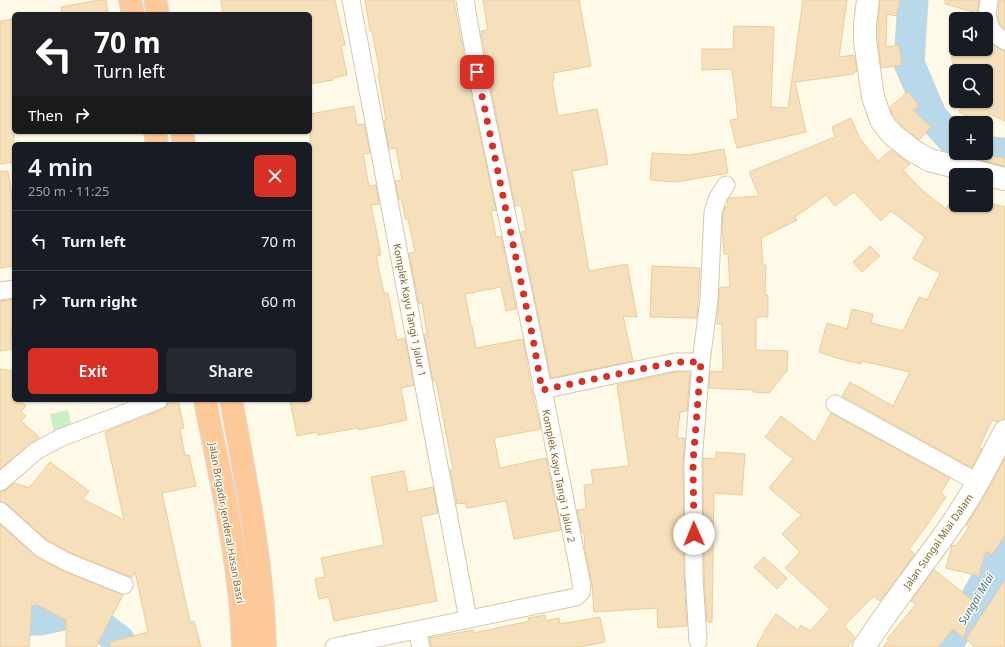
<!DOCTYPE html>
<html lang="en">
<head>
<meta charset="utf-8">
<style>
  :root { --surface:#171b24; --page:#242831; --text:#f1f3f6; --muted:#9ea1a6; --line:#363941; --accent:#d93025 }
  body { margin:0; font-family:"Noto Sans",sans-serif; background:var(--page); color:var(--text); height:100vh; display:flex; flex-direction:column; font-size:15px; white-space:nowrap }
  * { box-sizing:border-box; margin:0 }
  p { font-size:13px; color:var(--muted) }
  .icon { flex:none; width:22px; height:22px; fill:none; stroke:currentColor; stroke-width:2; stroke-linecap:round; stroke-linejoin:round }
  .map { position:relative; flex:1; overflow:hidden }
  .details { position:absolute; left:12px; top:142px; width:300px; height:260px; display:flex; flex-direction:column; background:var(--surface); border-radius:6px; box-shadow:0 1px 3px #0004 }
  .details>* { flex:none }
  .guide { position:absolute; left:12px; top:12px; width:300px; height:122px; border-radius:6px; box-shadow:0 1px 3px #0004; background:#202124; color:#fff; overflow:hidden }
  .tools { position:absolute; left:949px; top:12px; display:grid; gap:8px }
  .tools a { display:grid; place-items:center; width:44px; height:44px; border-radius:6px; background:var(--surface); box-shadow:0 1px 3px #0004; font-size:20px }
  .pin { position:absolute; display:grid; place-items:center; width:34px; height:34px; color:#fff; margin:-17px; border-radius:8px; box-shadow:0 2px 6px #0006 }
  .me { position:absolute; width:44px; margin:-22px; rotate:359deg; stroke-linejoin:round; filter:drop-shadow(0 0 3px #0008) }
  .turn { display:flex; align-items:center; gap:14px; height:84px; padding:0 16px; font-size:18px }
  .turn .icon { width:52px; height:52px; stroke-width:2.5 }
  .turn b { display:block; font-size:28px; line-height:34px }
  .then { display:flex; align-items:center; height:38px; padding:0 16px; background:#0003; gap:8px; font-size:15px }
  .round { display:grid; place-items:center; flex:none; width:42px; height:42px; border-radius:6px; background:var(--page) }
  .summary { display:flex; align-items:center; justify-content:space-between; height:68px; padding:0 16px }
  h1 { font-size:24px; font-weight:600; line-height:30px }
  .cta { display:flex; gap:8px; margin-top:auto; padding:8px 16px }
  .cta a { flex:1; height:46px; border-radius:6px; background:var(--accent); color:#fff; font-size:16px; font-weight:600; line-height:46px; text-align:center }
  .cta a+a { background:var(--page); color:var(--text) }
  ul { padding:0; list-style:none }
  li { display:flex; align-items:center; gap:12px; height:60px; padding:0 16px; border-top:1px solid var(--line) }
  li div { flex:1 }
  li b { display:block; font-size:15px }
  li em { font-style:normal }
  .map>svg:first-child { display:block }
  .green { fill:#cbeec3 }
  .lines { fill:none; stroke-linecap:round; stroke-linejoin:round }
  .river { stroke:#b9d8ea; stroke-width:31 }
  .building { fill:#f6e0bc; stroke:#ebcb9b }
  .street-casing { stroke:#d4c7ae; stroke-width:19 }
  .secondary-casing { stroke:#d8c8aa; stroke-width:24 }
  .highway-casing { stroke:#dfdad3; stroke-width:24 }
  .street { stroke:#fff; stroke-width:17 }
  .secondary { stroke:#fff; stroke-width:22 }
  .highway { stroke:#fdc999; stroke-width:22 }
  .route { stroke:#d93025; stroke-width:7; stroke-dasharray:0 12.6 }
  .labels { text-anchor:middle; stroke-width:3; stroke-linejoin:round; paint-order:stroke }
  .street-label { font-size:10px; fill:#7b6648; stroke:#fffcef }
  .water-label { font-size:11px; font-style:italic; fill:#427798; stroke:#fffcef }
</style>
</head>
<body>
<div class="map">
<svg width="1005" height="647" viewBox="0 0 1005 647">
  <rect width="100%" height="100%" fill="#fefae7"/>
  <path class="green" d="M 68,410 L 72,428 L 54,432 L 50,414 Z"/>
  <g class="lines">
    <path class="river" d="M 913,0 L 909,63 L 932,117 L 951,138 L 956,140
      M 986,151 L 991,152 L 1005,153
      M 0,620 L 42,620 L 76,612 L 103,628 L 119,640 L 120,647
      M 946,647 L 1005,550"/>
  </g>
  <path class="building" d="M 99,0 L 106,0 L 108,14 L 62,14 L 61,7 Z
    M 221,0 L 335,0 L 345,45 L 341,46 L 347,75 L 333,78 L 333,80 L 310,84 L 310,14 L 223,14 Z
    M 365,0 L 454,0 L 470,89 L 496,210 L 491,211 L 496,237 L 501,236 L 516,309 L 506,311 L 501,287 L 465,294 L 471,326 L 472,326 L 476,348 L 523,339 L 532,392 L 541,429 L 494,438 L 500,468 L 546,458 L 561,530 L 514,539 L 506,501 L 467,508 L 466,503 L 457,504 L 450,470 L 453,469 L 436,381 L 433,381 L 424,334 L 427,334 L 422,303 L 419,304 L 409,253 L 415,252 L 408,219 L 405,219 L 402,200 L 399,200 L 395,181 L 402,180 L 396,148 L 389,149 L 384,120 L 386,120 L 378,74 L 380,73 L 372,31 L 370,31 Z
    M 483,0 L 579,0 L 591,66 L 553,73 L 554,80 L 552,81 L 558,116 L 597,109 L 608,164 L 572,171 L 589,271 L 627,264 L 637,317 L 623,316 L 633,361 L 551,378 L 521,232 L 526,231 L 521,205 L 515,206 L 490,85 L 481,31 L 488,30 Z
    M 803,0 L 847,0 L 839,57 L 854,55 L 857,72 L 853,72 L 854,74 L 795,82 L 806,132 L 737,148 L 730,120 L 738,119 L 732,69 L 702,70 L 702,49 L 733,49 L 734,26 L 774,27 L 771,107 L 788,108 Z
    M 880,0 L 900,0 L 896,16 L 887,14 L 886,47 L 899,45 L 902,65 L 881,68 L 878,40 L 878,25 Z
    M 945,0 L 979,0 L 977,13 L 945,4 Z
    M 999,0 L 1005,0 L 1005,29 L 1000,24 L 998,17 Z
    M 14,19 L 14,162 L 0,164 L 0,21 Z
    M 986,38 L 994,46 L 1005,51 L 1005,121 L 990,114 L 985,123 L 979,123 L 959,112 L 963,102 L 961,101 L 986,101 L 986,71 L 956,71 L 951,58 L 962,49 L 986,49 Z
    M 908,92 L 919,106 L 913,110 L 931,127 L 919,140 L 902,126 L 892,114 L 890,107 Z
    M 354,106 L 357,125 L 364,124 L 370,153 L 363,154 L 369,186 L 376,185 L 379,204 L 371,205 L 381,255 L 376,256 L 384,293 L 388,293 L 397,340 L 405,338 L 414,385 L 401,388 L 407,420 L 359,430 L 358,428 L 318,435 L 317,432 L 297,436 L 290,400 L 310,400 L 310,114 Z
    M 851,118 L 860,139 L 878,161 L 891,150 L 910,164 L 903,170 L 921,189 L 946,209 L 948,205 L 986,205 L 986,202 L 1005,207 L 1005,419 L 997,422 L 992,420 L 979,448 L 982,449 L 972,468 L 842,396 L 850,382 L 893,406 L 910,372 L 862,361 L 861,364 L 840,359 L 819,352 L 827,323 L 847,329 L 852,309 L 873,314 L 871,323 L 903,331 L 919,297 L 927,300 L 940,273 L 913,259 L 925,237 L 891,211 L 881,221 L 854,192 L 835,206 L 826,195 L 795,217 L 797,220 L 761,238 L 763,265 L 766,265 L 765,295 L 768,295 L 768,317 L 756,317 L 756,350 L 788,351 L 787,371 L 769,393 L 753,392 L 753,390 L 709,388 L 710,371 L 723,372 L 722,324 L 717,324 L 717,319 L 720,287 L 730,287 L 728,254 L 724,254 L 722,227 L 723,214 L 725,207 L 728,207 L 727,201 L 729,198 L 759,196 L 749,172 L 835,137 L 832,127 Z
    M 724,149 L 728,173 L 676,182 L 650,180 L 652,153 L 690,155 Z
    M 953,153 L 973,153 L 1005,158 L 1005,166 Z
    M 0,171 L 8,171 L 14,209 L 14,266 L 0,268 Z
    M 870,246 L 880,256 L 862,272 L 853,262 Z
    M 652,266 L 700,268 L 697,318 L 650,317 Z
    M 14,299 L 14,330 L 11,330 L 14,349 L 0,351 L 0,301 Z
    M 0,369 L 14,371 L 14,400 L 20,400 L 26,406 L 21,411 L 26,416 L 21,421 L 39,437 L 0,469 Z
    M 676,372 L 690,372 L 687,411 L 680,412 L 677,438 L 685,438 L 683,462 L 684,576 L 687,626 L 658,628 L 657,608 L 594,612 L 592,584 L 585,550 L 584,533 L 582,533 L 577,510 L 586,509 L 584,485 L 593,484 L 591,470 L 629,466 L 617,385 Z
    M 169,400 L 178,400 L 184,428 L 180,429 L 185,456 L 189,455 L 196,486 L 162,493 L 190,622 L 194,621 L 201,647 L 111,647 L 110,642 L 148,632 L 135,572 L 132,578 L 128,576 L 71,553 L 47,540 L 7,504 L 0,501 L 0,492 L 6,490 L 14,483 L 29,488 L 50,462 L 89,491 L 83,499 L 124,520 L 105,432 L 163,409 L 167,406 Z
    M 831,413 L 950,478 L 941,493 L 946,497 L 925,528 L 909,549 L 915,554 L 880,601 L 874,596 L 844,626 L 855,637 L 848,647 L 756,647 L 765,631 L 765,630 L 776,614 L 798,630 L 801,625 L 810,631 L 830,609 L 785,568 L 800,552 L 782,534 L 801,515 L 769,488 L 793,459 L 765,437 L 781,416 L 815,442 Z
    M 716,452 L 745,454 L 742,495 L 714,493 L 712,622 L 707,622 L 704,576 L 703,462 L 703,458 L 716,459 Z
    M 1005,458 L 1005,535 L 992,555 L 986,551 L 979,576 L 946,568 L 952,545 L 956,546 L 969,527 L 966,525 L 983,499 Z
    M 404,471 L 408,492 L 433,487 L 438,513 L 421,517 L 437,601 L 334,621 L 329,597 L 319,599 L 315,579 L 325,577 L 321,558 L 384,545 L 371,477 Z
    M 0,524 L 36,557 L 63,571 L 123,595 L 96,647 L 66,647 L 66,620 L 32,602 L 29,647 L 0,647 Z
    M 764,557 L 787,578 L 777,589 L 754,567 Z
    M 934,569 L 973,601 L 964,638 L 953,629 L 938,647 L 883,647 L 889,640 L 887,639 L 916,604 L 911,601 Z
    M 1005,580 L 1005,647 L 975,647 L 966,639 Z
    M 545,615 L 546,621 L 559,618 L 560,624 L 600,617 L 605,642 L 579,647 L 431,647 L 429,638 L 473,630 L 474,633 L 529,621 L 528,618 Z"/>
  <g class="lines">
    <defs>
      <path id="street" d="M 351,0 L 468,619
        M 989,0 C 985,19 988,32 1005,41
        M 0,291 L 14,289
        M 701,362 L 709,300 L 713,212 L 718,197 L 726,185
        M 542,390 L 675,362 L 701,362 L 693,462 L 694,576 L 698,641
        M 835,404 L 979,483
        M 0,482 L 36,451 L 60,438 L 159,400
        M 0,511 L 41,548 L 67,562 L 124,585
        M 417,630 L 421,647
        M 334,647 L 576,597 L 581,592 L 582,586 L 533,339 L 480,87 L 465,0"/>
      <path id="secondary" d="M 868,0 L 865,24 L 865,41 L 873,97 L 881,120 L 886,127 L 893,135 L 912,150 L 929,160 L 1005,179
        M 864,647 C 890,606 921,568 949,528 C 971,497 988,464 1005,431"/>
      <path id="highway" d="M 130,0 L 133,14
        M 155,0 L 158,14
        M 155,132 L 157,144
        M 182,132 L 184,144
        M 205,400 C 221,482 241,564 243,647
        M 231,400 C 246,482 263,563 265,647"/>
    </defs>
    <use href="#street" class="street-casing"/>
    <use href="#secondary" class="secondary-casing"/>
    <use href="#highway" class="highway-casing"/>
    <use href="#street" class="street"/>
    <use href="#secondary" class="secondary"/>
    <use href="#highway" class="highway"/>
  </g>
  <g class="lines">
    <path class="route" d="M 477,72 L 533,339 L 542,390 L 675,362 L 701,362 L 693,462 L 694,534"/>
  </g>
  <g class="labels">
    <g class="street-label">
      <text transform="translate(410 310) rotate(79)" y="4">Komplek Kayu Tangi 1 Jalur 1</text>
      <text transform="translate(559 476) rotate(79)" y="4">Komplek Kayu Tangi 1 Jalur 2</text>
      <text transform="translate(227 523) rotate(80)" y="4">Jalan Brigadir Jenderal Hasan Basri</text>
      <text transform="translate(938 541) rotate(-55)" y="4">Jalan Sungai Miai Dalam</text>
    </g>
    <g class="water-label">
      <text transform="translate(976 599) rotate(-59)" y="4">Sungai Miai</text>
    </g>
  </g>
</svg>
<div class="tools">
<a><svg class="icon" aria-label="sound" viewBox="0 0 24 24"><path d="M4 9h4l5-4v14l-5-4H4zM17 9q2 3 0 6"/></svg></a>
<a><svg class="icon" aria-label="search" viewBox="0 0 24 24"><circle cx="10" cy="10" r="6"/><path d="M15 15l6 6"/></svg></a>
<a>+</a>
<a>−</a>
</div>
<div class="pin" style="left:477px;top:72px;background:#d93025"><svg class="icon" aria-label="arrive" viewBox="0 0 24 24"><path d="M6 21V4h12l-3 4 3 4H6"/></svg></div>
<svg class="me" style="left:694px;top:534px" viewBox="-20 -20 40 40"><circle r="19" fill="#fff"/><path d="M0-13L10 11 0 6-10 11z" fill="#d93025"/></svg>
<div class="guide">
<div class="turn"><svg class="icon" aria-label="left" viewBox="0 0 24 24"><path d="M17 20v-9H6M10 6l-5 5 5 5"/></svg><div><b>70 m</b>Turn left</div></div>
<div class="then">Then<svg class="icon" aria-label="right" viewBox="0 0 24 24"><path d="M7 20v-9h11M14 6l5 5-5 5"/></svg></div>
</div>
<section class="details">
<div class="summary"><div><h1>4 min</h1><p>250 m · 11:25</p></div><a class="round" style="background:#d93025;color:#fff"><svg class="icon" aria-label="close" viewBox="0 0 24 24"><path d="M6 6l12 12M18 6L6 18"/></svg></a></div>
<ul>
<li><svg class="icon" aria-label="left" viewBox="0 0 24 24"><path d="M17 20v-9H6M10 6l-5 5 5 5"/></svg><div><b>Turn left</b></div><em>70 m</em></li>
<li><svg class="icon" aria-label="right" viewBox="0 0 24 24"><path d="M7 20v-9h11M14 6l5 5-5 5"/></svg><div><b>Turn right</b></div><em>60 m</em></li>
</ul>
<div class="cta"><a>Exit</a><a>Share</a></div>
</section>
</div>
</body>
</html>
